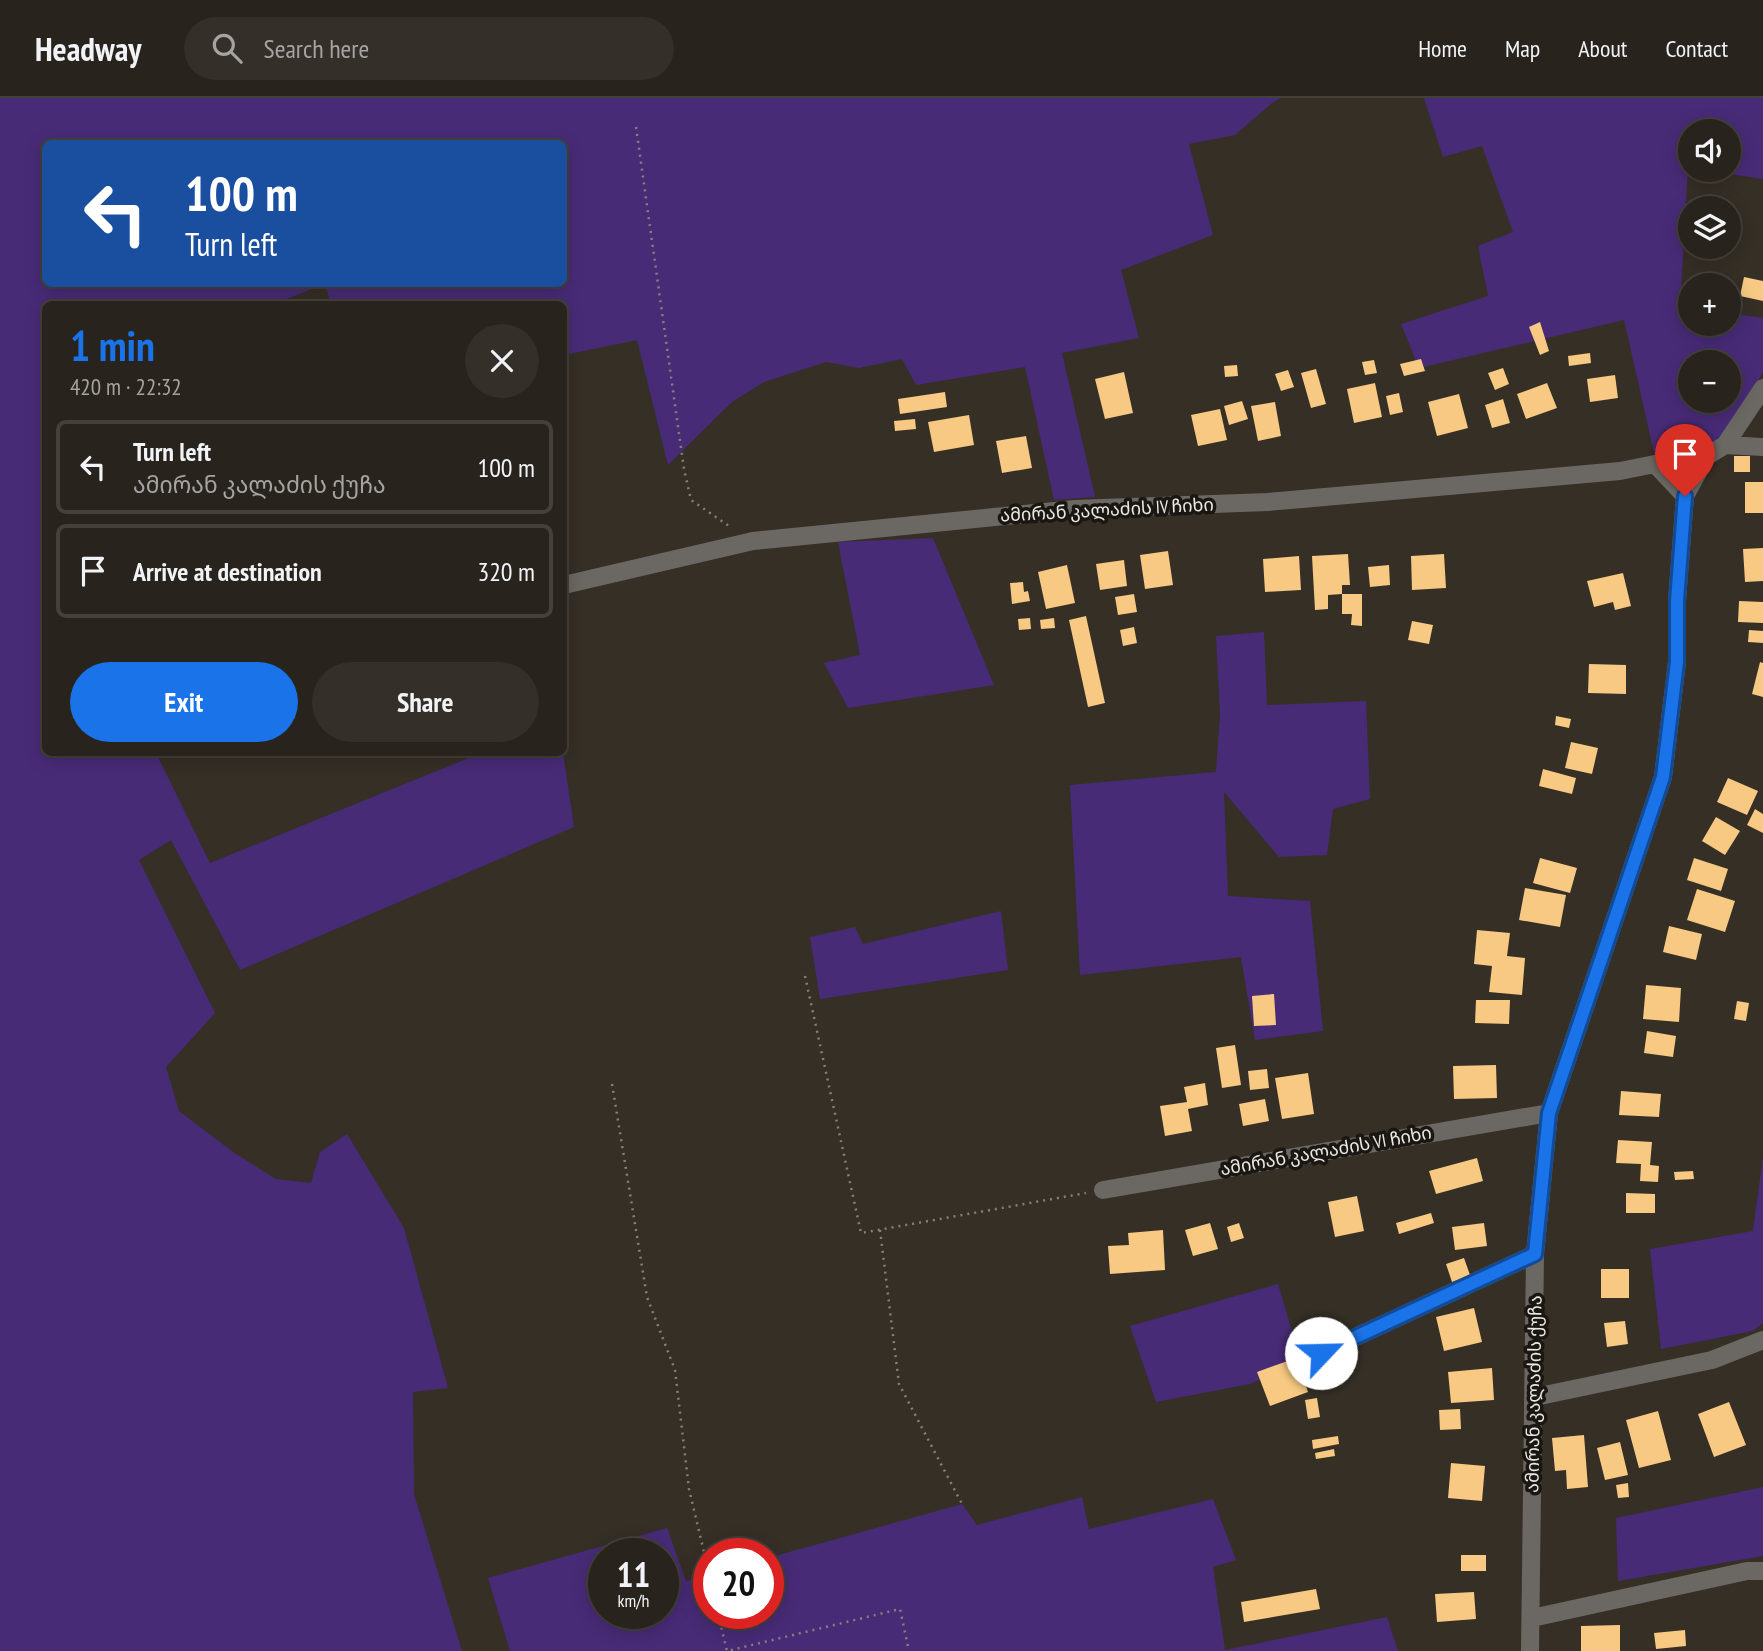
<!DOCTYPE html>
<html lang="en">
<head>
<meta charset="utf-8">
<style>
  :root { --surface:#28231c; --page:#342f29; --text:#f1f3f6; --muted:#a5a4a3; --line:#44403b; --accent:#1a73e8 }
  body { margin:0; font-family:"PT Sans Narrow","Noto Sans Georgian",sans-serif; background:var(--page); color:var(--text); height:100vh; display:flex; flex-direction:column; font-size:26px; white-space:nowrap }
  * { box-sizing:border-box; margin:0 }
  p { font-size:23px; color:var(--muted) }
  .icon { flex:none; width:38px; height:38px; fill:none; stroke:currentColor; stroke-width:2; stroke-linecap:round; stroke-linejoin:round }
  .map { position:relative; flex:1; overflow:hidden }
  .details { position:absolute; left:42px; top:203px; width:525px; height:455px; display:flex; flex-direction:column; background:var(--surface); border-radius:10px; box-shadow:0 4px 18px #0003,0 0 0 2px var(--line) }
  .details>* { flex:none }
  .guide { position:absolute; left:42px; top:42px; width:525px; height:147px; border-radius:10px; box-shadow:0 4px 18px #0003,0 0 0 2px var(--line); background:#1a4fa0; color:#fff; overflow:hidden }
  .buttons { position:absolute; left:1678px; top:21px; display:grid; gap:14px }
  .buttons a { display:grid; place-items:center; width:63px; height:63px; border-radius:50%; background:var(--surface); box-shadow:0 4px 18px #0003,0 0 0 2px var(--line); font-size:35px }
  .speed { position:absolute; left:588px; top:1440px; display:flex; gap:14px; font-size:35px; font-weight:700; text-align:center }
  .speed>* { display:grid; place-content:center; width:91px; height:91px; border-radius:50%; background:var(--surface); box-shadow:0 4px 18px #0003,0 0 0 2px var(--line); line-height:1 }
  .speed small { font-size:18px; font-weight:400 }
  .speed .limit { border:10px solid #d22; background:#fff; color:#111 }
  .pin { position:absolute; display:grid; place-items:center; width:60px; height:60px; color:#fff; margin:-72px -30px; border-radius:50% 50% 50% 0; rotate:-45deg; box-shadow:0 0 7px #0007 }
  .pin .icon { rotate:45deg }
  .me { position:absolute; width:77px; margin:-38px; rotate:66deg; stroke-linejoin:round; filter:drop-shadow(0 0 5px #0008) }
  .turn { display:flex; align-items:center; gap:24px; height:147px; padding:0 28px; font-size:32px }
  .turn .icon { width:91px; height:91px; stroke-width:2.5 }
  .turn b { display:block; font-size:49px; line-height:60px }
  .round { display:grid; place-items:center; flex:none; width:74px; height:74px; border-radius:37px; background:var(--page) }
  .overview { display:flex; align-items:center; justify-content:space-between; height:119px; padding:0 28px }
  h1 { font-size:42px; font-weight:700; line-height:52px; color:var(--accent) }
  .button { display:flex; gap:14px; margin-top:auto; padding:14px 28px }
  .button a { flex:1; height:80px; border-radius:42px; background:var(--accent); color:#fff; font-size:28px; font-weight:700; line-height:80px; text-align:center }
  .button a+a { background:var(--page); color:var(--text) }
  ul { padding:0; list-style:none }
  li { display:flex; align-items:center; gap:21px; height:94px; margin:0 14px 10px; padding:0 14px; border:4px solid var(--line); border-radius:10px }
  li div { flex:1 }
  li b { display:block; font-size:26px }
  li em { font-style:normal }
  header { display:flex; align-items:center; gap:42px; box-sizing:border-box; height:98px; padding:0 35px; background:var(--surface); border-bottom:2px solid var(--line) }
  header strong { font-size:33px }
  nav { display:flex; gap:38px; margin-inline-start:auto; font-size:24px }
  .search { width:490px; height:63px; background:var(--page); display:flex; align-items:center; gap:18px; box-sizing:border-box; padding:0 24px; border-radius:38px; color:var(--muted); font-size:26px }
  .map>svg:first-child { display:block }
  .green { fill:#482b77; fill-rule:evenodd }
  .building { fill:#f7c982 }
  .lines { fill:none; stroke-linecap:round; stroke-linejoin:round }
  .path { stroke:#868179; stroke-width:2.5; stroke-dasharray:2 5; stroke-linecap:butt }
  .minor { stroke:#6b6863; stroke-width:18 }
  .route-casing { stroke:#114b97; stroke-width:18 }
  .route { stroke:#1a73e8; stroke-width:12 }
  .labels { text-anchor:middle; stroke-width:7; stroke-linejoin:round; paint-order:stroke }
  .street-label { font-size:18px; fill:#ebe7e1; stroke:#1a1713 }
</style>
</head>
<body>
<header>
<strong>Headway</strong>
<div class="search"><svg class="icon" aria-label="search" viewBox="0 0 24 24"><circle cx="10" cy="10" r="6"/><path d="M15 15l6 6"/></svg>Search here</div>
<nav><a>Home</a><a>Map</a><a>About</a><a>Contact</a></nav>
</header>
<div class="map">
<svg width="1763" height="1553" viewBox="0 0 1763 1553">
  <rect width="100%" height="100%" fill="#352f26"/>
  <path class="green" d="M 0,0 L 1281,0 L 1272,5 L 1235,37 L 1189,46 L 1213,137 L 1121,172 L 1139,240 L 1062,255 L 1095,399 L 1054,402 L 1025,269 L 916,287 L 902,261 L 859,270 L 826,264 L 764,284 L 732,304 L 668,367 L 637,242 L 564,257 L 564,206 L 331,206 L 325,186 L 274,206 L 46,206 L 46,654 L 156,655 L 210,765 L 481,655 L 563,655 L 574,729 L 240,872 L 171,742 L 139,762 L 215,915 L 166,969 L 179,1013 L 233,1054 L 276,1081 L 311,1085 L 320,1054 L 347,1036 L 404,1130 L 448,1290 L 413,1294 L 414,1396 L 462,1553 L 0,1553 ZM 46,46 L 564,46 L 564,186 L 46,186 Z
    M 1424,0 L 1763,0 L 1763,81 L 1703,72 L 1729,72 L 1729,33 L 1690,33 L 1690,70 L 1688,70 L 1680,208 L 1690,210 L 1690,226 L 1729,226 L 1729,215 L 1763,220 L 1763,274 L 1739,316 L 1711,349 L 1655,359 L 1624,222 L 1419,270 L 1401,226 L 1488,198 L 1478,148 L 1513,134 L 1482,48 L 1443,59 ZM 1690,264 L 1729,264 L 1729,303 L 1690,303 Z
    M 933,440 L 994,587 L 848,610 L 824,565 L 860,557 L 838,444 Z
    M 1264,534 L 1267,607 L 1366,603 L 1370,701 L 1333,711 L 1327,757 L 1279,759 L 1224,694 L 1228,798 L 1310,803 L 1323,933 L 1255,942 L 1241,859 L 1080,877 L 1070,687 L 1216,674 L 1220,616 L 1216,538 Z
    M 1001,813 L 1008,872 L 820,901 L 810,839 L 855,829 L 863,846 Z
    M 1763,1058 L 1763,1225 L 1753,1233 L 1661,1251 L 1650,1151 L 1753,1133 Z
    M 1278,1186 L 1301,1263 L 1250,1286 L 1156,1304 L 1130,1228 Z
    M 1763,1389 L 1763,1458 L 1618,1483 L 1616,1420 Z
    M 1082,1399 L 1089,1431 L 1213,1401 L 1236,1462 L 1213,1469 L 1225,1552 L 1387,1519 L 1398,1553 L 510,1553 L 488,1480 L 667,1430 L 686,1483 L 709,1477 L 709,1516 L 768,1516 L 768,1460 L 962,1406 L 977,1427 ZM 604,1456 L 663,1456 L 663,1516 L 604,1516 Z"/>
  <path class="building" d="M 1744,179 L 1763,183 L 1763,203 L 1740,198 Z
    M 1540,224 L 1549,253 L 1540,257 L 1529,229 Z
    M 1590,255 L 1591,265 L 1569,268 L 1568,258 Z
    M 1421,261 L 1425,273 L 1404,278 L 1400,266 Z
    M 1374,262 L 1377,275 L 1365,277 L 1362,264 Z
    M 1237,267 L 1238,278 L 1225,279 L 1224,268 Z
    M 1503,270 L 1509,286 L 1495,292 L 1488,275 Z
    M 1316,271 L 1326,306 L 1311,310 L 1301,275 Z
    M 1288,272 L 1294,289 L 1281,293 L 1275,276 Z
    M 1124,274 L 1133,315 L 1105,321 L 1095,281 Z
    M 1615,277 L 1618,300 L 1590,304 L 1587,281 Z
    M 1375,285 L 1382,319 L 1354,325 L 1347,291 Z
    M 1547,285 L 1557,310 L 1526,321 L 1517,296 Z
    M 945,294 L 947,309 L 900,316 L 898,301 Z
    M 1399,295 L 1403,314 L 1390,317 L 1386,298 Z
    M 1459,296 L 1468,330 L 1437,338 L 1428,304 Z
    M 1503,301 L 1510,325 L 1492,330 L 1485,307 Z
    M 1242,303 L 1248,321 L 1229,327 L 1224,308 Z
    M 1275,304 L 1281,338 L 1258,343 L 1251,308 Z
    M 1220,311 L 1227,342 L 1198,348 L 1191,317 Z
    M 969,317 L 974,347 L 934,354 L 928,324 Z
    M 915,321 L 916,331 L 895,333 L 894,323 Z
    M 1026,338 L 1032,370 L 1002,375 L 996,343 Z
    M 1734,358 L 1750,358 L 1750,374 L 1734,374 Z
    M 1745,384 L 1763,384 L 1763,415 L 1745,415 Z
    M 1763,450 L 1763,483 L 1745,484 L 1743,451 Z
    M 1168,453 L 1173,487 L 1145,491 L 1140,457 Z
    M 1348,456 L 1350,487 L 1342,487 L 1342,496 L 1328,497 L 1328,511 L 1315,512 L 1312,458 Z
    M 1444,456 L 1446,490 L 1412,492 L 1411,458 Z
    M 1299,458 L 1301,492 L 1265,494 L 1263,461 Z
    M 1124,462 L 1127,488 L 1100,492 L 1096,466 Z
    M 1067,467 L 1075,505 L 1046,511 L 1038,474 Z
    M 1389,467 L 1390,487 L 1370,489 L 1368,469 Z
    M 1623,475 L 1631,508 L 1615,512 L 1613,504 L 1594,509 L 1587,483 Z
    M 1023,484 L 1024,494 L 1028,493 L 1030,503 L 1012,506 L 1010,485 Z
    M 1134,496 L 1137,514 L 1118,517 L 1115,499 Z
    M 1342,496 L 1362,496 L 1362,528 L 1351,527 L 1352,516 L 1342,516 Z
    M 1739,503 L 1763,504 L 1763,525 L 1738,524 Z
    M 1086,518 L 1105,605 L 1088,609 L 1069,522 Z
    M 1030,520 L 1031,531 L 1019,532 L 1018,521 Z
    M 1054,520 L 1055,530 L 1041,531 L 1040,522 Z
    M 1412,523 L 1433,527 L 1429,546 L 1408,542 Z
    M 1134,529 L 1137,545 L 1123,548 L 1120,532 Z
    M 1749,532 L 1763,533 L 1763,545 L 1748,544 Z
    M 1760,564 L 1763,565 L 1763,599 L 1752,596 Z
    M 1589,566 L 1626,567 L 1626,596 L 1588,595 Z
    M 1556,618 L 1571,621 L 1569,630 L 1555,627 Z
    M 1571,644 L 1598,650 L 1592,676 L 1565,670 Z
    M 1543,671 L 1576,680 L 1572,696 L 1539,688 Z
    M 1728,680 L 1758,693 L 1747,717 L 1717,704 Z
    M 1755,711 L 1763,716 L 1763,735 L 1747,727 Z
    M 1716,719 L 1740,733 L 1725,757 L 1702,743 Z
    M 1540,760 L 1577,770 L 1570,795 L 1533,785 Z
    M 1694,760 L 1728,771 L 1721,793 L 1687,782 Z
    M 1525,790 L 1566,797 L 1560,829 L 1519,822 Z
    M 1697,791 L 1735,803 L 1725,834 L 1687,822 Z
    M 1669,828 L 1702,836 L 1696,862 L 1663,854 Z
    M 1477,832 L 1510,835 L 1507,858 L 1525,860 L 1522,897 L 1489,894 L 1492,868 L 1474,866 Z
    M 1646,887 L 1681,890 L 1679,924 L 1643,921 Z
    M 1274,896 L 1276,927 L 1254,928 L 1252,898 Z
    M 1476,902 L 1510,902 L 1509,926 L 1475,925 Z
    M 1737,903 L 1749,905 L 1746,923 L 1734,921 Z
    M 1647,933 L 1676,938 L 1673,959 L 1644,955 Z
    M 1235,947 L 1241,987 L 1222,990 L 1216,950 Z
    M 1496,967 L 1497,1000 L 1454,1001 L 1453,968 Z
    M 1267,971 L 1269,990 L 1250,992 L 1248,973 Z
    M 1308,975 L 1314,1016 L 1282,1021 L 1275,980 Z
    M 1205,985 L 1208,1007 L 1188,1011 L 1192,1033 L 1165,1038 L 1160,1008 L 1187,1004 L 1184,989 Z
    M 1621,993 L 1661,996 L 1659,1019 L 1619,1017 Z
    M 1265,1001 L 1269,1023 L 1243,1028 L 1239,1006 Z
    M 1618,1042 L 1652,1044 L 1650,1067 L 1659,1068 L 1658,1084 L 1640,1083 L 1641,1066 L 1616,1065 Z
    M 1477,1060 L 1483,1083 L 1436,1096 L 1429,1073 Z
    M 1693,1073 L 1694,1081 L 1675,1082 L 1674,1074 Z
    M 1626,1095 L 1655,1096 L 1655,1115 L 1626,1115 Z
    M 1357,1098 L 1364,1133 L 1335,1139 L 1328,1104 Z
    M 1431,1115 L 1434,1125 L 1399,1136 L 1396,1125 Z
    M 1210,1125 L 1218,1151 L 1193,1158 L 1185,1132 Z
    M 1239,1125 L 1244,1140 L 1231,1144 L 1227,1129 Z
    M 1484,1125 L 1487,1148 L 1455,1152 L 1452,1129 Z
    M 1163,1132 L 1165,1172 L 1110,1176 L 1108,1148 L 1129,1147 L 1128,1135 Z
    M 1464,1160 L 1470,1177 L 1452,1184 L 1446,1166 Z
    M 1601,1171 L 1629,1171 L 1629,1200 L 1601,1200 Z
    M 1474,1210 L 1482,1244 L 1444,1253 L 1436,1219 Z
    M 1625,1223 L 1628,1246 L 1607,1249 L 1604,1225 Z
    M 1296,1260 L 1308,1294 L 1270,1308 L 1257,1274 Z
    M 1492,1270 L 1494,1302 L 1451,1305 L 1448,1274 Z
    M 1317,1300 L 1320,1319 L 1308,1321 L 1305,1302 Z
    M 1729,1304 L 1746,1347 L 1714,1359 L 1698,1316 Z
    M 1460,1311 L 1461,1331 L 1440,1332 L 1439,1312 Z
    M 1658,1313 L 1671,1362 L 1639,1370 L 1626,1322 Z
    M 1584,1337 L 1588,1389 L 1567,1391 L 1566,1372 L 1555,1373 L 1552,1340 Z
    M 1338,1338 L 1339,1346 L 1313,1351 L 1312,1342 Z
    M 1620,1344 L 1628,1377 L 1605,1382 L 1597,1350 Z
    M 1334,1351 L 1335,1358 L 1316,1361 L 1315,1355 Z
    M 1451,1365 L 1485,1368 L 1482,1403 L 1448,1400 Z
    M 1628,1385 L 1629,1399 L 1618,1400 L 1616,1387 Z
    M 1461,1457 L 1486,1457 L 1486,1473 L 1461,1473 Z
    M 1316,1491 L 1320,1511 L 1244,1524 L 1241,1504 Z
    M 1474,1494 L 1476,1521 L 1437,1524 L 1435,1496 Z
    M 1620,1527 L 1620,1553 L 1581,1553 L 1581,1528 Z
    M 1685,1532 L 1686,1548 L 1656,1551 L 1654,1535 Z"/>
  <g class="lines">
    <path class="path" d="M 636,29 L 684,371 L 691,402 L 732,430
      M 805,878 L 861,1135 L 1086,1095
      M 612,986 L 647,1199 L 675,1272 L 689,1391 L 709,1475
      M 880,1132 L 899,1286 L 962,1406
      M 718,1516 L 727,1553 L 900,1511 L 909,1553"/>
    <path class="minor" d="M 1725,347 L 1763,349
      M 1655,366 L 1707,358
      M 564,487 L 753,443 L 1075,411 L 1268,404 L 1620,373 L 1655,366 L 1685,398
      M 1103,1092 L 1549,1015
      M 1321,1255 L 1535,1156
      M 1535,1299 L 1712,1262 L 1763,1242
      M 1532,1520 L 1747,1473 L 1763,1473
      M 1530,1553 L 1535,1156 L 1549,1015 L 1663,679 L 1677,564 L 1677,503 L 1685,398 L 1707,358 L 1725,347 L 1763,290"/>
  </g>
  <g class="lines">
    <defs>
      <path id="route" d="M 1321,1255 L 1535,1156 L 1549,1015 L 1663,679 L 1677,564 L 1677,503 L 1685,398"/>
    </defs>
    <use href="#route" class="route-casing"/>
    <use href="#route" class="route"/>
  </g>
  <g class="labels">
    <g class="street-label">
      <text transform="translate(1107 412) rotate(-3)" y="6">ამირან კალაძის IV ჩიხი</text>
      <text transform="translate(1326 1053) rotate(-10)" y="6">ამირან კალაძის VI ჩიხი</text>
      <text transform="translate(1534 1296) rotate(-89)" y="6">ამირან კალაძის ქუჩა</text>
    </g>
  </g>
</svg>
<div class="buttons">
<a><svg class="icon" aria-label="sound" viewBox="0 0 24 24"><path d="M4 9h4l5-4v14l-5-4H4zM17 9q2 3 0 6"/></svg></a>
<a><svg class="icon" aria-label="layers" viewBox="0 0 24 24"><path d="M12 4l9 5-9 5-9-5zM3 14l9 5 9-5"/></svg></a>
<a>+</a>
<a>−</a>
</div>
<div class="speed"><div>11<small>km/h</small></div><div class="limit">20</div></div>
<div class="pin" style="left:1685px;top:398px;background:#d93025"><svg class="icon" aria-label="arrive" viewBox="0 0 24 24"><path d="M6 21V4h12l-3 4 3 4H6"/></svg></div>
<svg class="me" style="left:1321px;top:1255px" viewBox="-20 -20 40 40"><circle r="19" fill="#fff"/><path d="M0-13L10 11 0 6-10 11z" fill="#1a73e8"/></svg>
<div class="guide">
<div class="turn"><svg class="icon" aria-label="left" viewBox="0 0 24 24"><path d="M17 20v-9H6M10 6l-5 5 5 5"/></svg><div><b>100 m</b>Turn left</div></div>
</div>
<section class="details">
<div class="overview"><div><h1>1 min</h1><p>420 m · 22:32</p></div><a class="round"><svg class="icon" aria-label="close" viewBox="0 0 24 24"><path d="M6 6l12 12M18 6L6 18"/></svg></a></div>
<ul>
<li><svg class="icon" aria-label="left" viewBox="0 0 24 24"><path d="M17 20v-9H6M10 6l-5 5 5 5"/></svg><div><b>Turn left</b><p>ამირან კალაძის ქუჩა</p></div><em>100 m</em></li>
<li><svg class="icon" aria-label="arrive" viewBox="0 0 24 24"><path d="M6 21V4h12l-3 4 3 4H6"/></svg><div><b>Arrive at destination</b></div><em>320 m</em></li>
</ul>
<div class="button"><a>Exit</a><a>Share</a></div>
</section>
</div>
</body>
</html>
